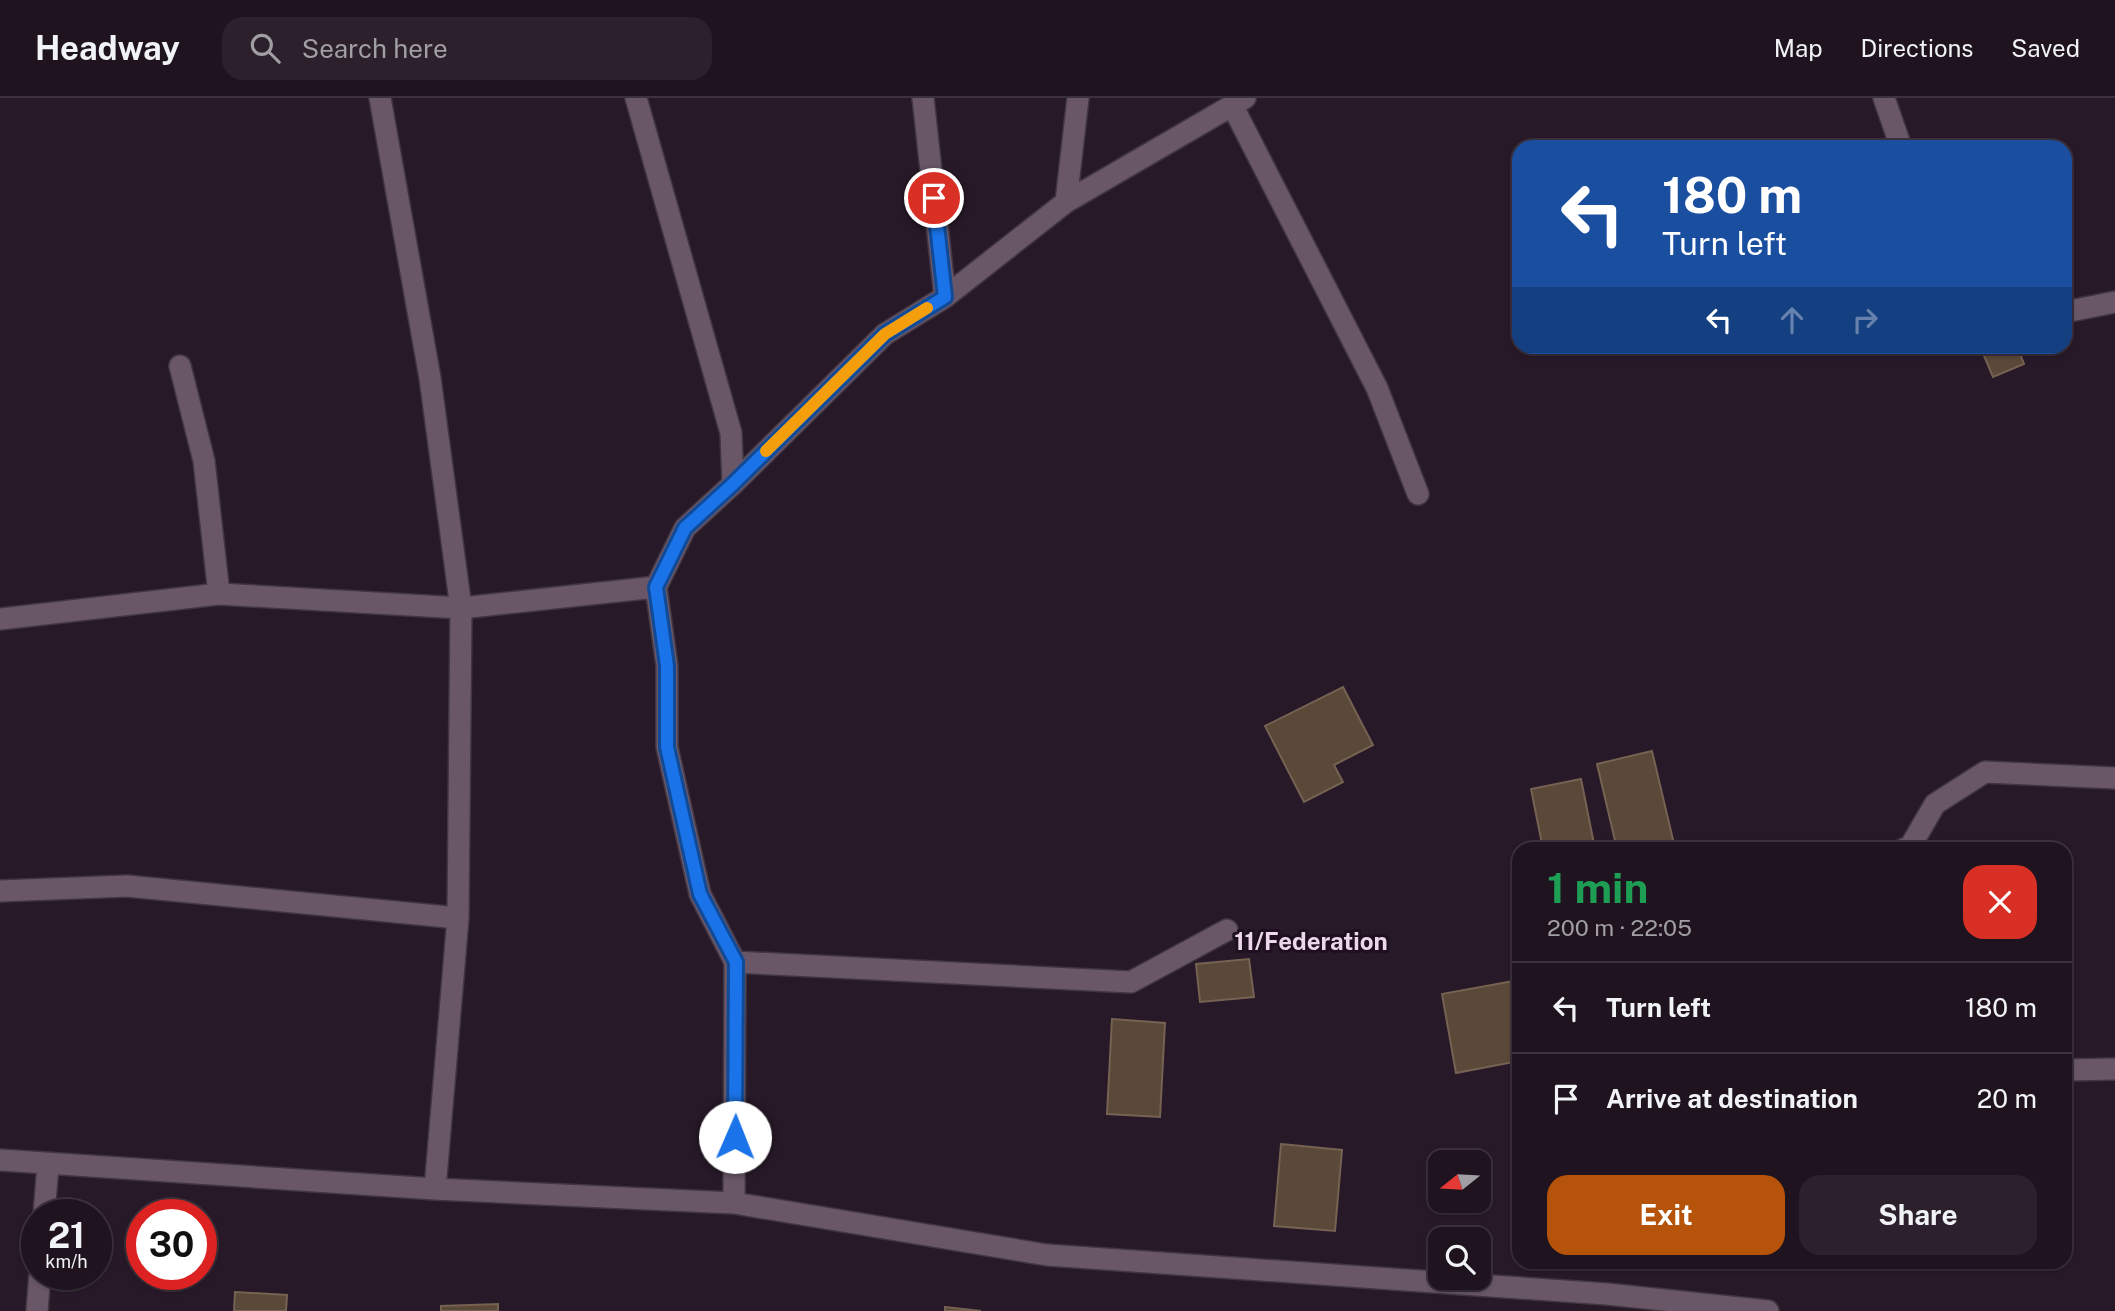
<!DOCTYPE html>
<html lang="en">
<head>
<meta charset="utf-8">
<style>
  :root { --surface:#1e131e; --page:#2b202b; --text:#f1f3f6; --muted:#a19ea4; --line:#3c323c; --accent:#b45309 }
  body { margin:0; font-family:"Public Sans",sans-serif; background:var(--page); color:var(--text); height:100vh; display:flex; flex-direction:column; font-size:26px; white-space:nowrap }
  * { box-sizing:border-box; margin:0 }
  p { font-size:23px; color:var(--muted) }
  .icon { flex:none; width:38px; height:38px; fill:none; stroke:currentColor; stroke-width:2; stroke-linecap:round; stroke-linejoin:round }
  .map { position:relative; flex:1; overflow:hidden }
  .sheet { position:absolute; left:1512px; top:744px; width:560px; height:427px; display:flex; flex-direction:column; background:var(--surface); border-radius:21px; box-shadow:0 2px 5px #0004,0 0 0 2px var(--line) }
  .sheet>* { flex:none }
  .top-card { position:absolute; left:1512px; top:42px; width:560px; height:214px; border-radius:21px; box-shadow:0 2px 5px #0004,0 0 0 2px var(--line); background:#1a4fa0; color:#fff; overflow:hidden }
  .needle { width:46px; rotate:252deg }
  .controls { position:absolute; left:1428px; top:1052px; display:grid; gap:14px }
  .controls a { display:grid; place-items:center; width:63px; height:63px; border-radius:14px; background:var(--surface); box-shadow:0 2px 5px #0004,0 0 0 2px var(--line); font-size:35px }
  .speed { position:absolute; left:21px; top:1101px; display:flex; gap:14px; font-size:35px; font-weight:700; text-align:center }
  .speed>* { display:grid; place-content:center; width:91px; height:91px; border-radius:50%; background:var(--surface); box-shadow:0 2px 5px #0004,0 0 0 2px var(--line); line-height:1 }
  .speed small { font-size:18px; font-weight:400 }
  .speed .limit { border:10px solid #d22; background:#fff; color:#111 }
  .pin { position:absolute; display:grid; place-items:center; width:60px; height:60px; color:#fff; margin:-30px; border:4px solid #fff; border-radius:50%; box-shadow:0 2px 7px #0007 }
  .me { position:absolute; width:77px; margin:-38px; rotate:1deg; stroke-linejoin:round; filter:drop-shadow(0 0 5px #0008) }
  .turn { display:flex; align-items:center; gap:24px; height:147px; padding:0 35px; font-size:32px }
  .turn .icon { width:91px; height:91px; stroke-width:2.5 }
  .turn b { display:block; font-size:49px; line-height:60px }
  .lanes { display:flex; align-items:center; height:66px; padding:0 35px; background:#0003; justify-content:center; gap:35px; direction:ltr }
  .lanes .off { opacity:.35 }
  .round { display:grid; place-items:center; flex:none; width:74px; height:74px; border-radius:21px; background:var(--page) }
  .head { display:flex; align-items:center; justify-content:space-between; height:119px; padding:0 35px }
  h1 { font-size:42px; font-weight:700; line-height:52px; color:#1e9e55 }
  .primary-button { display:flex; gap:14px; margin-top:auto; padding:14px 35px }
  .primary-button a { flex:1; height:80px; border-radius:21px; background:var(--accent); color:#fff; font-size:28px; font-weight:700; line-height:80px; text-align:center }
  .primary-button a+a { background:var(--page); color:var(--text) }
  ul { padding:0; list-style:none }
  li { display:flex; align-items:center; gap:21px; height:91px; padding:0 35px; border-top:2px solid var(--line) }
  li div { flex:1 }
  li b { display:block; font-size:26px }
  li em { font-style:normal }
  header { display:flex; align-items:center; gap:42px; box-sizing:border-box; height:98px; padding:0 35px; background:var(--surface); border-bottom:2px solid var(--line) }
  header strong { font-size:33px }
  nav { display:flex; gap:38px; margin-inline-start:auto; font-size:24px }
  .search { width:490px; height:63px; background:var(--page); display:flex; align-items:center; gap:18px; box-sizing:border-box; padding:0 24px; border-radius:21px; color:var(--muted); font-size:26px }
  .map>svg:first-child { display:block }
  .building { fill:#5a4839; stroke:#756252; stroke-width:2 }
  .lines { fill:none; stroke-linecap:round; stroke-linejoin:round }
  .minor-casing { stroke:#403540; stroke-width:24 }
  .minor { stroke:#695768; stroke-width:21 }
  .route-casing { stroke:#114b97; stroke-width:18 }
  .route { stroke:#1a73e8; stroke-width:12 }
  .slow { stroke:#f59e0b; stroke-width:12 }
  .labels { text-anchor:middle; stroke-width:6; stroke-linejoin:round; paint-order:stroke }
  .quarter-label { font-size:24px; font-weight:bold; fill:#ecd7eb; stroke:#1e101e }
</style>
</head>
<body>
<header>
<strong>Headway</strong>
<div class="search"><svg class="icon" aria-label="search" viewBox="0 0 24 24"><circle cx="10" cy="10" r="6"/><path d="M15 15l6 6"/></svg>Search here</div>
<nav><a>Map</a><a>Directions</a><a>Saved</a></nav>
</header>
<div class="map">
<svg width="2115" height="1213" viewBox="0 0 2115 1213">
  <rect width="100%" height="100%" fill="#281928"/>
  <path class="building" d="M 1992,248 L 2017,248 L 2024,266 L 1993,279 L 1982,253 Z
    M 1343,589 L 1373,647 L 1334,667 L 1343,684 L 1304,704 L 1265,628 Z
    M 1652,653 L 1674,746 L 1655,751 L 1617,751 L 1597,666 Z
    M 1581,681 L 1595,751 L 1543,751 L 1531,691 Z
    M 1249,861 L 1254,899 L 1200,904 L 1196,866 Z
    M 1519,882 L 1519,963 L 1456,975 L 1442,896 Z
    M 1112,921 L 1165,925 L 1160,1019 L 1107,1016 Z
    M 1281,1046 L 1342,1052 L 1335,1133 L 1274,1128 Z
    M 235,1194 L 287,1197 L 286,1213 L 234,1213 Z
    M 498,1206 L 498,1213 L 441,1213 L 441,1208 Z
    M 945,1209 L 981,1213 L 945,1213 Z"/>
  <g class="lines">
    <defs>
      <path id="minor" d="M 380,0 L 430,280 L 461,510 L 656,489
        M 636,0 L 731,335 L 733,386
        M 923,0 L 945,199
        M 1884,0 L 1901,49
        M 1232,7 L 1377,290 L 1418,396
        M 1066,104 L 1245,0
        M 2065,214 L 2115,204
        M 180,268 L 204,363 L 219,496
        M 0,521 L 219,496 L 461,510 L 458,820 L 435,1091
        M 1904,751 L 1910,749 L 1935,706 L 1985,674 L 2115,680
        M 0,793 L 127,788 L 458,820
        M 735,864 L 1131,884 L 1227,832
        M 2065,972 L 2115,971
        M 0,1062 L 435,1091 L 734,1105 L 1047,1157 L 1607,1196 L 1768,1213
        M 734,1105 L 735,864 L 700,796 L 667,649 L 667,568 L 656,489 L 685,430 L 733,386 L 885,236 L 945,199 L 1066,104 L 1078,0
        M 44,1116 L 48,1067
        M 37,1213 L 40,1176"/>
    </defs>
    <use href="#minor" class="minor-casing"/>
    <use href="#minor" class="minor"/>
  </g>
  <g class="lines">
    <defs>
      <path id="route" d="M 735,1039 L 736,864 L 700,796 L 667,649 L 667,568 L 656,489 L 685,430 L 733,386 L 885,236 L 945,199 L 934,100"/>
    </defs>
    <use href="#route" class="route-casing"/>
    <use href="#route" class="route"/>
    <path class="slow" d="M 766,353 L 885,236 L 927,210"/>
  </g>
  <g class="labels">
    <g class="quarter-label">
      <text x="1311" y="852">11/Federation</text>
    </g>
  </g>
</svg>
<div class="controls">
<a><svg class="needle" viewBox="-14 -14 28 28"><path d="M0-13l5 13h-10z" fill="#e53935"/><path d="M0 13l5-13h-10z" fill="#a19ea4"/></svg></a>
<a><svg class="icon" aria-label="search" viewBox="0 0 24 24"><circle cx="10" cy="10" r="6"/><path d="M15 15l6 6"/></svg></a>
</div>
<div class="speed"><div>21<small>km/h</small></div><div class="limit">30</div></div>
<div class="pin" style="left:934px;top:100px;background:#d93025"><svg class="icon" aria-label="arrive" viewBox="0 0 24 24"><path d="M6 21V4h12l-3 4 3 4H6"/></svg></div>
<svg class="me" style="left:735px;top:1039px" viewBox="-20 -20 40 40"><circle r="19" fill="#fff"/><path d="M0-13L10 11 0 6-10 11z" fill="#1a73e8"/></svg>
<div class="top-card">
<div class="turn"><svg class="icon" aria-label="left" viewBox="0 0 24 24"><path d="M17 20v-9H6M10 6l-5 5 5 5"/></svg><div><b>180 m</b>Turn left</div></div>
<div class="lanes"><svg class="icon" aria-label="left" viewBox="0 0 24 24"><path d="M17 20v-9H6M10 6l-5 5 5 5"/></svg><svg class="icon off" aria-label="ahead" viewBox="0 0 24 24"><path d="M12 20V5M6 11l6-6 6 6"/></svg><svg class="icon off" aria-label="right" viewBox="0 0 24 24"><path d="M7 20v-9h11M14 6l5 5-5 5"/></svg></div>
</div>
<section class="sheet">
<div class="head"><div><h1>1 min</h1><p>200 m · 22:05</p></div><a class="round" style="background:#d93025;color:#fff"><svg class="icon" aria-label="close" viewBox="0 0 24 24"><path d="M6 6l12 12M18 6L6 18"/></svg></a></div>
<ul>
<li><svg class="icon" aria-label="left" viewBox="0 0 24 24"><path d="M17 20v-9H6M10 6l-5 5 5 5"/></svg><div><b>Turn left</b></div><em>180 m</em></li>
<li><svg class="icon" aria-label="arrive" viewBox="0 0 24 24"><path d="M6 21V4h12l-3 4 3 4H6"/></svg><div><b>Arrive at destination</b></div><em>20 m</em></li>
</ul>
<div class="primary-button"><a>Exit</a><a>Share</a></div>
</section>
</div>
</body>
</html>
